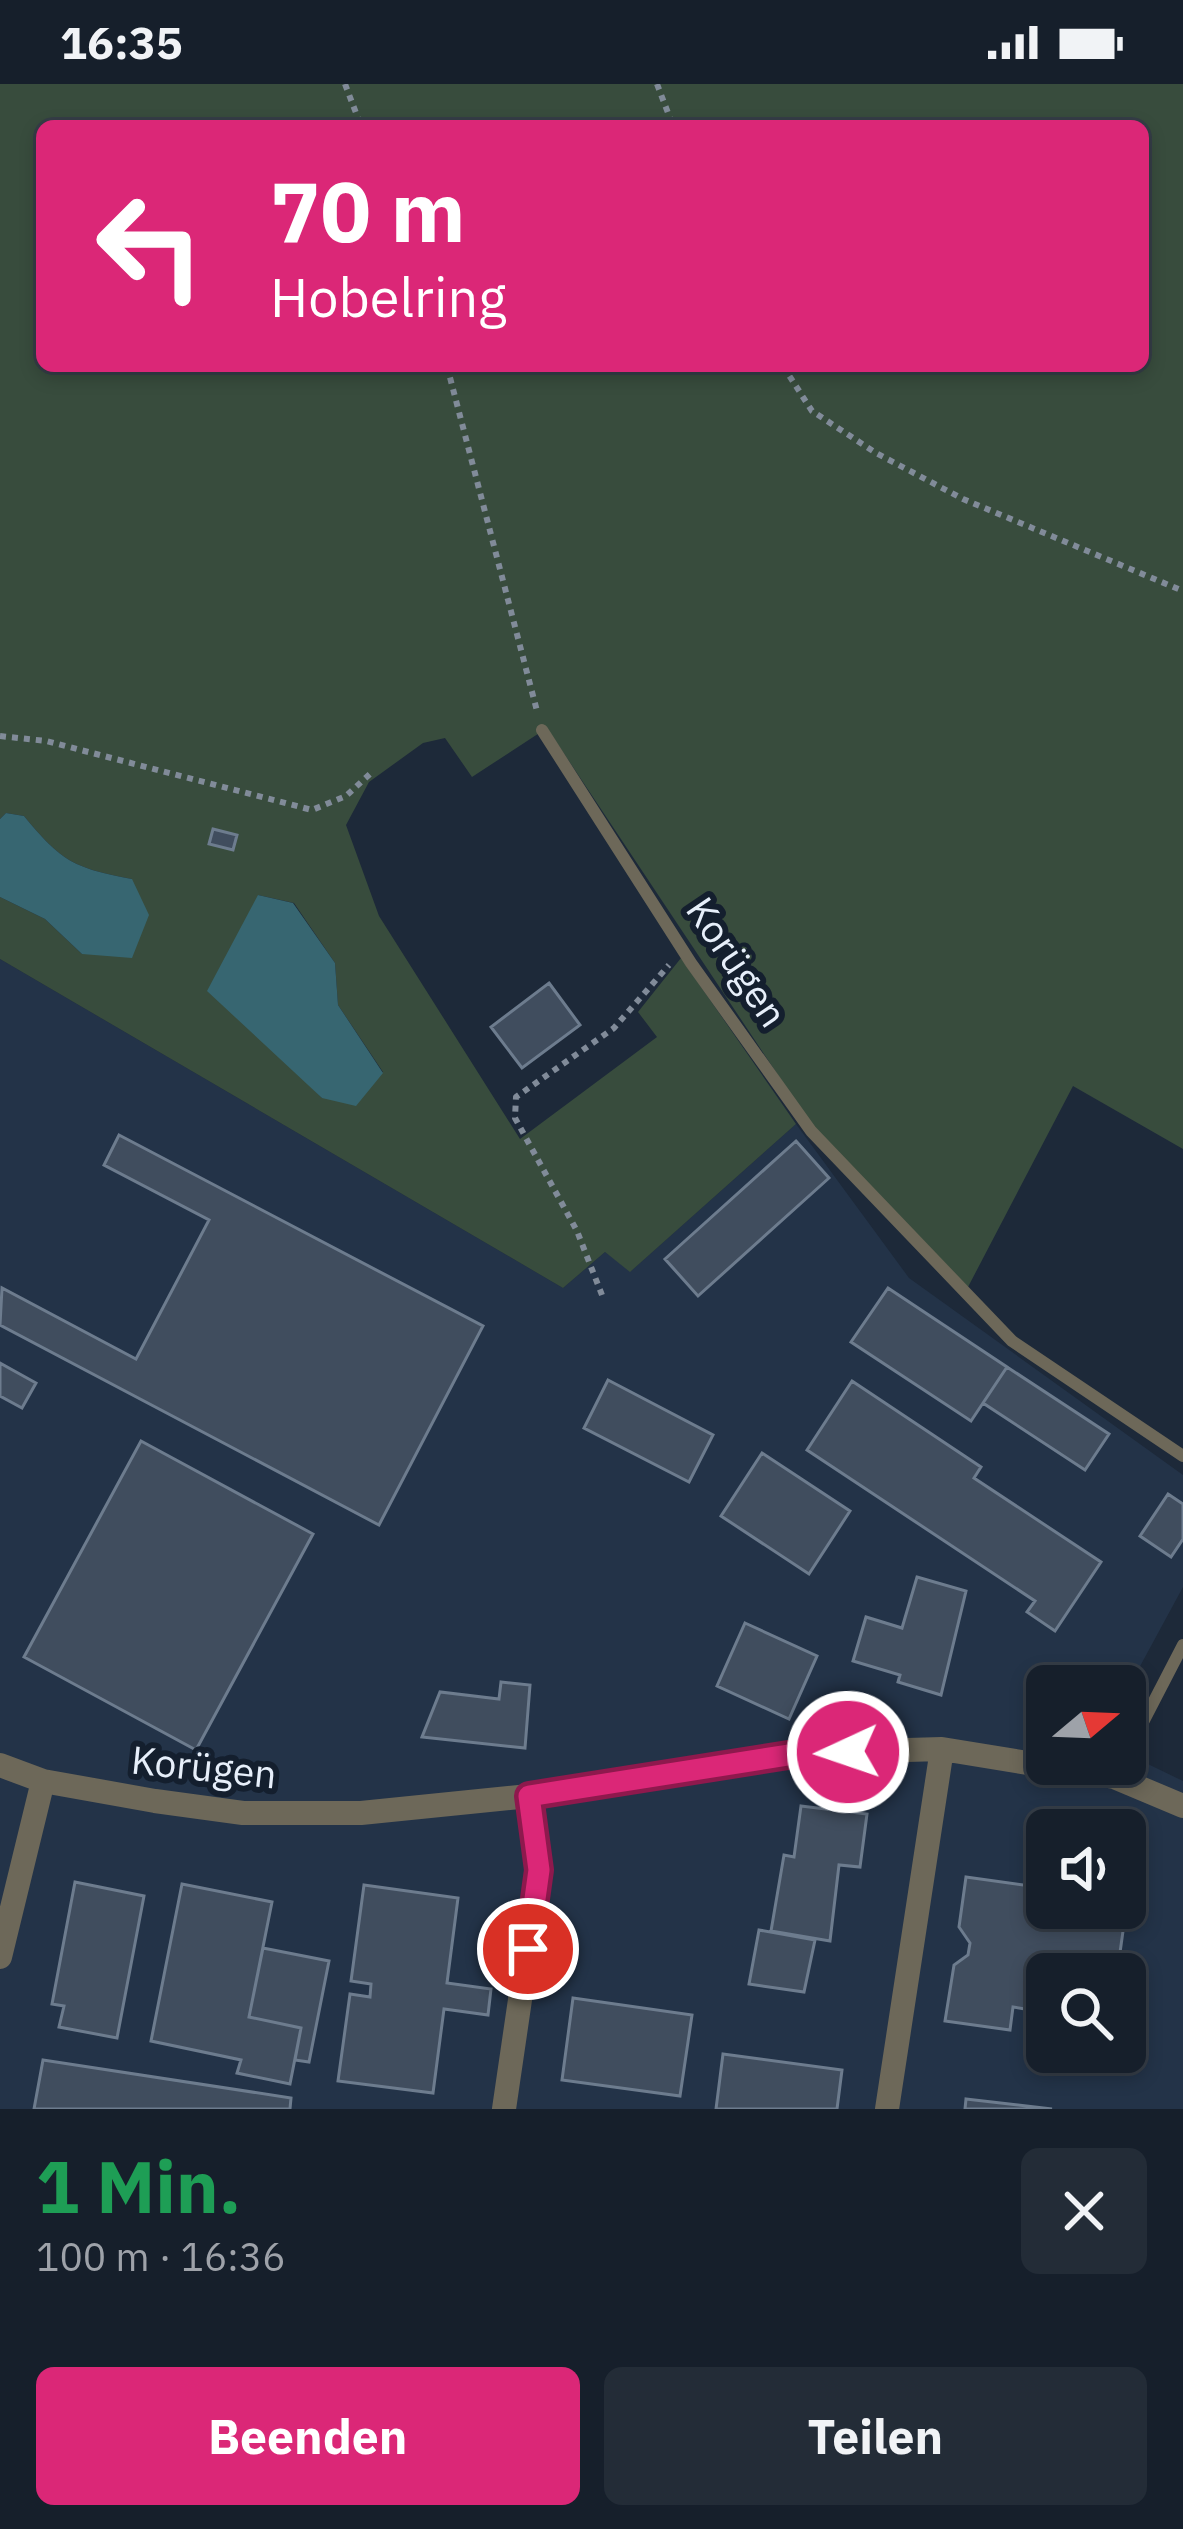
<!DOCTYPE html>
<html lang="de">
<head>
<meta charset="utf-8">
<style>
  :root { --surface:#161f2b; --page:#232c37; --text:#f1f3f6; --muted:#9ea2a9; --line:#353d47; --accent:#db2777 }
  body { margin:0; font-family:"IBM Plex Sans",sans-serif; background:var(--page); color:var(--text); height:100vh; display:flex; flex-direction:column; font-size:45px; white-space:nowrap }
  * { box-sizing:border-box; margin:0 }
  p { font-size:39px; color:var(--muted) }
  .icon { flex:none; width:66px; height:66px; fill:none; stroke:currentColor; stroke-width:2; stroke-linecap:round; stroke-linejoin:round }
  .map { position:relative; height:2025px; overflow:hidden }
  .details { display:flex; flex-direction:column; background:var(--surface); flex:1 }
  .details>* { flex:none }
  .banner { position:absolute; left:36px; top:36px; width:1113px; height:252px; border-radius:18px; box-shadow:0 6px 18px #0003,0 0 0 3px var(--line); background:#db2777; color:#fff; overflow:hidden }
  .needle { width:78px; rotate:71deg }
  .controls { position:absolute; left:1026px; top:1581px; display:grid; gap:24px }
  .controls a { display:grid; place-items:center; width:120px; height:120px; border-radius:18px; background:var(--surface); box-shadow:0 6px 18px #0003,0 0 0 3px var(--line); font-size:60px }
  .pin { position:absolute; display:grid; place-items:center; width:102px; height:102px; color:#fff; margin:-51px; border:6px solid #fff; border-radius:50%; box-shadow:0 3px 12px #0007 }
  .me { position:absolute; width:132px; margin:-66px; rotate:267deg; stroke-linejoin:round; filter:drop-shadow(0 0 9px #0008) }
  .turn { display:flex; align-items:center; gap:42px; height:252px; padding:0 36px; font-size:54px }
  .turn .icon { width:156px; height:156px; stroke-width:2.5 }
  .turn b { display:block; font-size:84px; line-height:102px }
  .round { display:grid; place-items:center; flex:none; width:126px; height:126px; border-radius:18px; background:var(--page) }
  .headline { display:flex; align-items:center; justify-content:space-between; height:204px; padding:0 36px }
  h1 { font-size:72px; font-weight:700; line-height:90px; color:#1e9e55 }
  .primary-button { display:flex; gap:24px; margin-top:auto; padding:24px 36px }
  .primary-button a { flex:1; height:138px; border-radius:18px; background:var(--accent); color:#fff; font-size:48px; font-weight:700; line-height:138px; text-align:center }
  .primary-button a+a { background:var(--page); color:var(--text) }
  .status { display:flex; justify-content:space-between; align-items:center; height:84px; padding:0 60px; background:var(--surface); direction:ltr }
  .status svg { height:33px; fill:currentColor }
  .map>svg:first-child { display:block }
  .built { fill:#233348; fill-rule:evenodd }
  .green { fill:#384c3d; fill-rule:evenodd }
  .water { fill:#376671 }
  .building { fill:#404d5e; stroke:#6d7c8e; stroke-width:3 }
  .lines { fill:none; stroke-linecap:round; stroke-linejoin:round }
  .path { stroke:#818b99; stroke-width:6; stroke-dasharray:6 6; stroke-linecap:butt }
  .lane { stroke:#6d6859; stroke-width:12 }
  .street { stroke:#6d6859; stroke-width:24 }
  .route-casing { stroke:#8e194d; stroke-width:30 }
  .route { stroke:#db2777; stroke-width:21 }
  .labels { text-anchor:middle; stroke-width:12; stroke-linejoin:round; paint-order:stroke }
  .street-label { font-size:39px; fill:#e7effa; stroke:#141f2e }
</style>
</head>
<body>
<div class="status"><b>16:35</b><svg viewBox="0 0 49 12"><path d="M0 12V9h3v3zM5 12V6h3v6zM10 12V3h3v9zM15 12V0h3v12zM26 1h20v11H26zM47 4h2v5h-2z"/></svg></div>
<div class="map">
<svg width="1183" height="2025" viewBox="0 0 1183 2025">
  <rect width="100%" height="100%" fill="#1d2939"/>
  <path class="built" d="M 0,875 L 563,1204 L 605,1168 L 631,1187 L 796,1040 L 909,1194 L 1183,1391 L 1183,1503 L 1125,1610 L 1125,1602 L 1047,1602 L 1047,1680 L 1125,1680 L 1125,1669 L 1183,1697 L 1183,2025 L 0,2025 ZM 1047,1746 L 1125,1746 L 1125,1824 L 1047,1824 ZM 1047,1890 L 1125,1890 L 1125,1968 L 1047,1968 Z"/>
  <path class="green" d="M 0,0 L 1183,0 L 1183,1065 L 1073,1002 L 968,1203 L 810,1039 L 547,644 L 472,693 L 445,654 L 423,659 L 369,698 L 346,741 L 379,832 L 520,1055 L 657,953 L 638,928 L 681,874 L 796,1040 L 630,1188 L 605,1168 L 563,1204 L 0,875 L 0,813 L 45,835 L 82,870 L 132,795 C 74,784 62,778 24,732 L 6,729 L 0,735 ZM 42,42 L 1143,42 L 1143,282 L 42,282 ZM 258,811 L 294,819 L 335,879 L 338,921 L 383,988 L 322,1014 L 287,977 Z"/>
  <path class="water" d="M 6,729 L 24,732 C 62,778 74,784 132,795 L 149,831 L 132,874 L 82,870 L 45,835 L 0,813 L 0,735 Z
    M 258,811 L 293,819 L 335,879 L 338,921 L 383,989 L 356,1022 L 322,1014 L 207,907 Z"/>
  <path class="building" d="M 213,745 L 237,751 L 233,766 L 209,760 Z
    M 549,899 L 580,941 L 522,984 L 491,943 Z
    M 119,1051 L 483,1242 L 379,1441 L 0,1241 L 2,1204 L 136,1275 L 209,1136 L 104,1081 Z
    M 796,1057 L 829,1094 L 698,1212 L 665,1175 Z
    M 888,1204 L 1007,1283 L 971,1337 L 851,1258 Z
    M 0,1279 L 36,1299 L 22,1324 L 0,1312 Z
    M 1007,1283 L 1109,1350 L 1085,1386 L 983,1319 Z
    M 608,1296 L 713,1351 L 689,1398 L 584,1344 Z
    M 852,1297 L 981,1383 L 974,1394 L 1101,1478 L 1055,1547 L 1027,1528 L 1035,1517 L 807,1366 Z
    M 141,1357 L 313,1450 L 196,1666 L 24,1573 Z
    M 762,1369 L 850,1427 L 809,1490 L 721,1432 Z
    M 1168,1410 L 1183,1420 L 1183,1455 L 1171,1473 L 1140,1452 Z
    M 917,1493 L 966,1507 L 941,1611 L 898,1598 L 900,1591 L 853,1577 L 866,1533 L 902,1544 Z
    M 745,1539 L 817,1572 L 789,1635 L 717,1602 Z
    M 501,1598 L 530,1601 L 525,1664 L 422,1653 L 440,1608 L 499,1615 Z
    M 801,1722 L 867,1730 L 860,1783 L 839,1781 L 830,1857 L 771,1847 L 784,1771 L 794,1773 Z
    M 966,1793 L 1031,1802 L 1027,1824 L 1045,1827 L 1047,1814 L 1047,1824 L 1125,1824 L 1125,1801 L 1142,1804 L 1139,1828 L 1124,1840 L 1117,1890 L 1047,1890 L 1047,1966 L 1028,1944 L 1031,1926 L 1013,1923 L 1010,1946 L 945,1937 L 954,1881 L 968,1871 L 970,1859 L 959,1843 Z
    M 75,1798 L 144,1812 L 117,1954 L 59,1943 L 64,1922 L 52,1920 Z
    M 182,1800 L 272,1818 L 249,1933 L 301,1944 L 290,2000 L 237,1989 L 241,1976 L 151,1957 Z
    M 364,1801 L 458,1814 L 447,1899 L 491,1905 L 488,1931 L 444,1925 L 433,2009 L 338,1997 L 350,1910 L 370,1913 L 371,1900 L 351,1897 Z
    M 759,1846 L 815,1856 L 804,1908 L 749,1900 Z
    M 263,1864 L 329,1877 L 309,1978 L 295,1976 L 301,1944 L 249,1933 Z
    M 573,1914 L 692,1931 L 680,2012 L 562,1996 Z
    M 723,1970 L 842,1986 L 837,2025 L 716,2025 Z
    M 43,1976 L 291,2014 L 290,2025 L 34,2025 Z
    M 966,2015 L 1052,2025 L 965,2025 Z"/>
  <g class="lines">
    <path class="path" d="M 345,0 L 361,42
      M 657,0 L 673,42
      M 447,282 L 537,627
      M 783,282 L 812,327 L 876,369 L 963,415 L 1183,507
      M 0,652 L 46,657 L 312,726 L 346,712 L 371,689
      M 602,1211 L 577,1147 L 515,1034 L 516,1013 L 614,944 L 669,881"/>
    <path class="lane" d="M 542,646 L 691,879 L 811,1047 L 1012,1257 L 1183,1372
      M 1125,1673 L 1183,1561"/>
    <path class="street" d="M 0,1681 L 43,1697 L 155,1717 L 243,1729 L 361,1729 L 529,1712 L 801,1669 L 942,1665 L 1114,1693 L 1183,1722
      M 0,1873 L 43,1697
      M 504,2025 L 539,1786 L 529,1712
      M 887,2025 L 942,1665"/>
  </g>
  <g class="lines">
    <defs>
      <path id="route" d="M 528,1865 L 539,1786 L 529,1712 L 801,1669 L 848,1668"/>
    </defs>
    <use href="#route" class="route-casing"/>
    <use href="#route" class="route"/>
  </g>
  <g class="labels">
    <g class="street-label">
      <text transform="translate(737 878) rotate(56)" y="14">Korügen</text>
      <text transform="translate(204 1683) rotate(6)" y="14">Korügen</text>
    </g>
  </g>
</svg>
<div class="controls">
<a><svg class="needle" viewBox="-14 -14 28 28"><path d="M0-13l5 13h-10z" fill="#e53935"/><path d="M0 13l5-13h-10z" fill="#9ea2a9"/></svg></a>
<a><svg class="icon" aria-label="sound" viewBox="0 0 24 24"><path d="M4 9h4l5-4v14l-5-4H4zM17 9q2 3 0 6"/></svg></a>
<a><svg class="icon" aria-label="search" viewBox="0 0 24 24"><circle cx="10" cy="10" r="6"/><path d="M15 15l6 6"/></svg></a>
</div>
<div class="pin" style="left:528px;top:1865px;background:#d93025"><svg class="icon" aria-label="arrive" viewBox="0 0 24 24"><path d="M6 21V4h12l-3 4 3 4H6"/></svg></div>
<svg class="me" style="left:848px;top:1668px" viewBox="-20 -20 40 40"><circle r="17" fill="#db2777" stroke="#fff" stroke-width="3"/><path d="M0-11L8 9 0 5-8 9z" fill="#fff"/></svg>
<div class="banner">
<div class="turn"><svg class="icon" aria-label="left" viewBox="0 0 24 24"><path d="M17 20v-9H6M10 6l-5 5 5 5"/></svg><div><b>70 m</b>Hobelring</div></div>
</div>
</div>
<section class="details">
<div class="headline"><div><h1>1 Min.</h1><p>100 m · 16:36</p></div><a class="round"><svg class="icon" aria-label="close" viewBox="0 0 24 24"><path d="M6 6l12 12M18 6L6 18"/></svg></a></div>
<div class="primary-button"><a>Beenden</a><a>Teilen</a></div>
</section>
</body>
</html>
